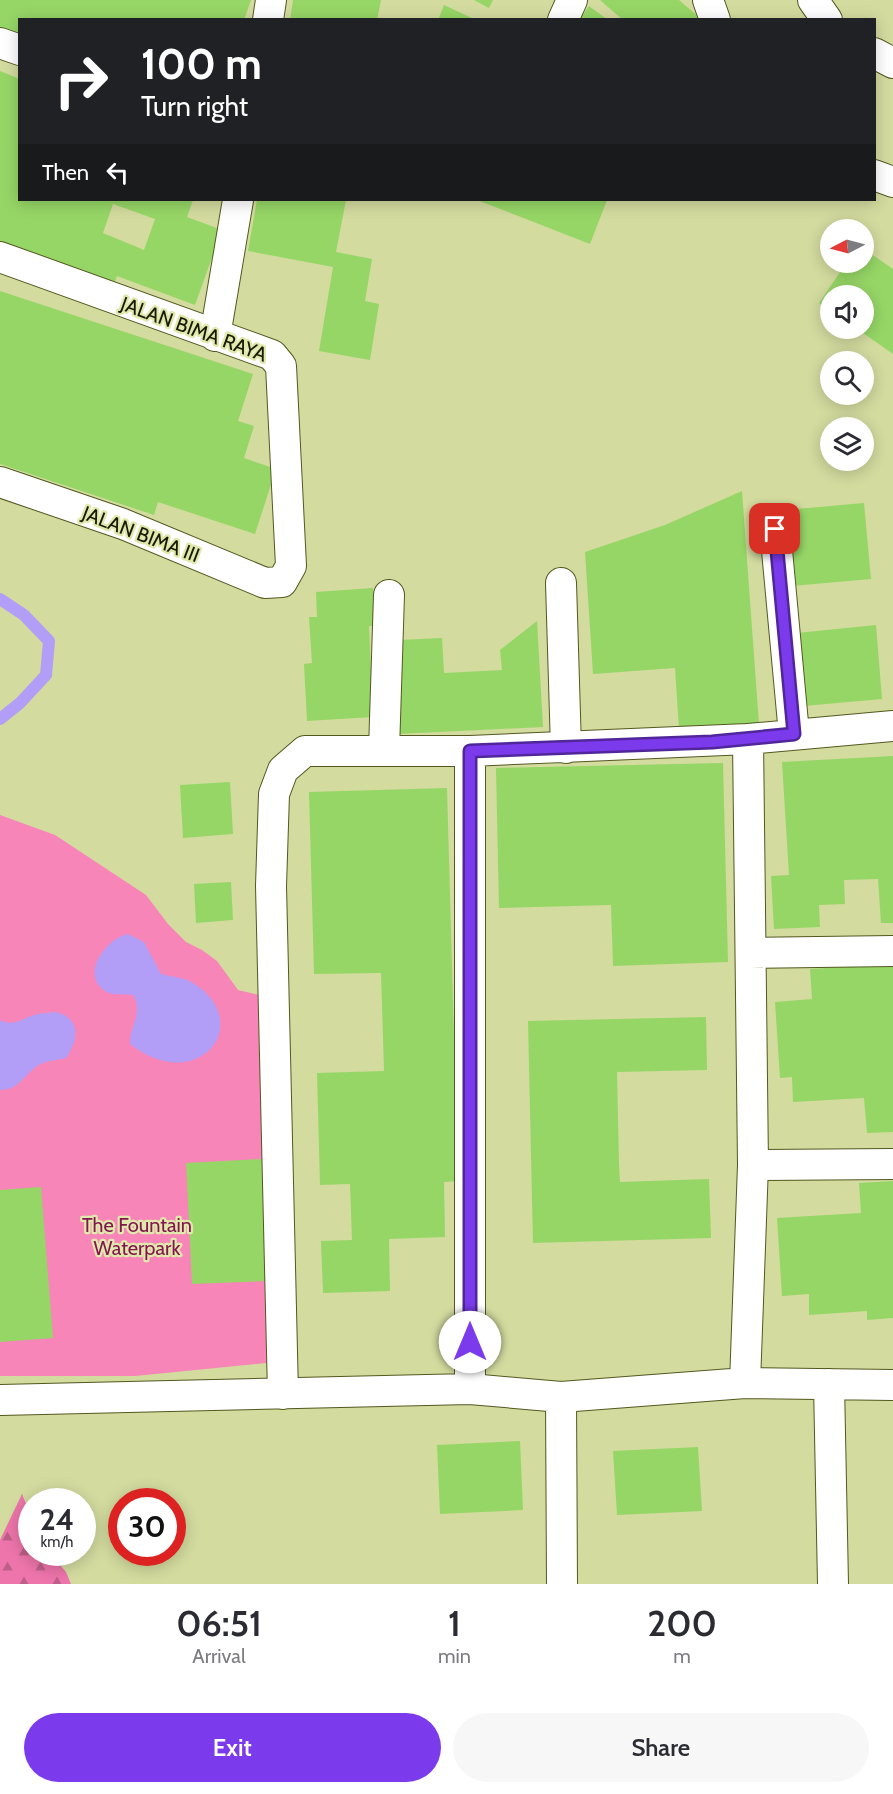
<!DOCTYPE html>
<html lang="en">
<head>
<meta charset="utf-8">
<style>
  :root { --surface:#fff; --page:#f7f7f7; --text:#2b2b33; --muted:#7c7c81; --accent:#7c3aed }
  body { margin:0; font-family:Cabin,sans-serif; background:var(--page); color:var(--text); height:100vh; display:flex; flex-direction:column; font-size:22px; white-space:nowrap }
  * { box-sizing:border-box; margin:0 }
  p { font-size:20px; color:var(--muted) }
  .icon { flex:none; width:33px; height:33px; fill:none; stroke:currentColor; stroke-width:2; stroke-linecap:round; stroke-linejoin:round }
  .map { position:relative; height:1584px; overflow:hidden }
  .panel { display:flex; flex-direction:column; background:var(--surface); flex:1 }
  .panel>* { flex:none }
  .guide { position:absolute; left:18px; top:18px; width:858px; height:183px; border-radius:0px; box-shadow:0 3px 15px #0003; background:#202124; color:#fff; overflow:hidden }
  .needle { width:39px; rotate:264deg }
  .tools { position:absolute; left:820px; top:219px; display:grid; gap:12px }
  .tools a { display:grid; place-items:center; width:54px; height:54px; border-radius:50%; background:var(--surface); box-shadow:0 3px 15px #0003; font-size:30px }
  .speed { position:absolute; left:18px; top:1488px; display:flex; gap:12px; font-size:30px; font-weight:700; text-align:center }
  .speed>* { display:grid; place-content:center; width:78px; height:78px; border-radius:50%; background:var(--surface); box-shadow:0 3px 15px #0003; line-height:1 }
  .speed small { font-size:15px; font-weight:400 }
  .speed .limit { border:9px solid #d22; background:#fff; color:#111 }
  .pin { position:absolute; display:grid; place-items:center; width:51px; height:51px; color:#fff; margin:-26px; border-radius:12px; box-shadow:0 3px 9px #0006 }
  .me { position:absolute; width:66px; margin:-33px; rotate:0deg; stroke-linejoin:round; filter:drop-shadow(0 0 4px #0008) }
  .turn { display:flex; align-items:center; gap:21px; height:126px; padding:0 24px; font-size:27px }
  .turn .icon { width:78px; height:78px; stroke-width:2.5 }
  .turn b { display:block; font-size:42px; line-height:51px }
  .then { display:flex; align-items:center; height:57px; padding:0 24px; background:#0003; gap:12px; font-size:22px }
  .eta { display:flex; justify-content:space-evenly; align-items:center; height:102px; text-align:center }
  .eta b { font-size:36px; font-weight:600; line-height:42px }
  .action { display:flex; gap:12px; margin-top:auto; padding:12px 24px }
  .action a { flex:1; height:69px; border-radius:36px; background:var(--accent); color:#fff; font-size:24px; font-weight:600; line-height:69px; text-align:center }
  .action a+a { background:var(--page); color:var(--text) }
  .map>svg:first-child { display:block }
  .forest { fill:url(#forest-firs) }
  .green { fill:#f785b7 }
  .water { fill:#b29ef7 }
  .lines { fill:none; stroke-linecap:round; stroke-linejoin:round }
  .stream { stroke:#b29ef7; stroke-width:12 }
  .building { fill:#96d666; fill-rule:evenodd }
  .minor-casing { stroke:#53581f; stroke-width:32 }
  .minor { stroke:#fff; stroke-width:30 }
  .route-casing { stroke:#51269a; stroke-width:15 }
  .route { stroke:#7c3aed; stroke-width:10 }
  .labels { text-anchor:middle; stroke-width:4.5; stroke-linejoin:round; paint-order:stroke }
  .street-label { font-size:20px; fill:#181a04; stroke:#e0e8ab }
  .park-label { font-size:20px; fill:#831651; stroke:#e0e8ab }
</style>
</head>
<body>
<div class="map">
<svg width="893" height="1584" viewBox="0 0 893 1584">
  <defs>
    <pattern id="forest-firs" width="22" height="20" patternUnits="userSpaceOnUse" patternTransform="scale(1.5)"><rect width="22" height="20" fill="#ed75ab"/><path d="M5 1l3.5 6h-7zM16 11l3.5 6h-7z" fill="#bf5f89"/></pattern>
  </defs>
  <rect width="100%" height="100%" fill="#d3db9f"/>
  <path class="forest" d="M 22,1494 L 31,1516 L 32,1552 L 50,1553 L 66,1572 L 71,1584 L 0,1584 L 0,1540 Z"/>
  <path class="green" d="M 0,815 L 55,835 L 146,895 L 168,924 L 186,942 L 202,950 L 217,961 L 238,990 L 263,996 L 276,1362 L 135,1376 L 0,1376 Z"/>
  <path class="water" d="M 128,934 L 144,942 L 161,974 C 171,977 184,977 193,983 C 257,1023 198,1097 130,1044 C 129,1028 144,1011 133,995 C 124,994 113,996 105,991 C 79,974 107,938 128,934 Z
    M 55,1012 C 81,1017 79,1040 66,1058 C 57,1060 44,1061 37,1066 C 23,1076 19,1090 0,1090 L 0,1020 C 14,1027 21,1019 34,1015 C 41,1013 48,1013 55,1012 Z"/>
  <g class="lines">
    <path class="stream" d="M 0,599 L 24,615 L 49,641 L 46,675 L 20,703 L 0,719"/>
  </g>
  <path class="building" d="M 0,0 L 251,0 L 244,20 L 20,20 L 20,35 L 0,28 Z
    M 293,0 L 381,0 L 377,20 L 290,20 Z
    M 474,0 L 493,0 L 489,8 Z
    M 600,0 L 679,0 L 702,20 L 623,20 Z
    M 444,5 L 476,20 L 438,20 Z
    M 589,6 L 608,20 L 579,20 Z
    M 0,71 L 20,79 L 20,200 L 193,200 L 187,217 L 222,230 L 195,305 L 117,276 L 113,288 L 0,246 ZM 113,204 L 155,219 L 144,250 L 103,233 Z
    M 257,200 L 346,200 L 336,252 L 372,259 L 365,301 L 379,304 L 370,360 L 319,351 L 333,267 L 248,251 Z
    M 477,200 L 607,200 L 590,244 Z
    M 864,249 L 893,269 L 893,354 L 856,328 L 864,328 L 864,296 L 831,296 L 831,311 L 819,303 L 847,262 L 864,262 Z
    M 0,291 L 253,374 L 238,421 L 254,426 L 244,458 L 276,469 L 255,534 L 158,502 L 154,515 L 0,464 Z
    M 742,491 L 759,724 L 679,729 L 675,668 L 593,674 L 585,552 L 665,525 Z
    M 864,503 L 871,579 L 792,586 L 785,510 Z
    M 373,588 L 375,626 L 369,626 L 373,717 L 307,721 L 304,664 L 312,663 L 309,617 L 317,617 L 316,592 Z
    M 537,621 L 543,727 L 398,734 L 395,676 L 402,676 L 400,640 L 442,638 L 444,673 L 502,670 L 500,650 Z
    M 876,625 L 882,699 L 804,706 L 797,633 Z
    M 893,756 L 893,923 L 881,923 L 878,879 L 844,880 L 845,904 L 819,905 L 820,927 L 774,929 L 771,876 L 789,875 L 782,762 Z
    M 723,763 L 728,962 L 613,966 L 611,905 L 499,908 L 496,768 Z
    M 230,782 L 233,834 L 183,838 L 180,785 Z
    M 447,788 L 458,1181 L 444,1182 L 445,1237 L 389,1239 L 390,1291 L 323,1293 L 321,1241 L 352,1240 L 350,1184 L 320,1185 L 317,1073 L 384,1071 L 381,973 L 314,974 L 309,792 Z
    M 231,882 L 233,920 L 196,923 L 194,884 Z
    M 893,964 L 893,1132 L 867,1133 L 864,1098 L 793,1102 L 792,1077 L 780,1078 L 775,1002 L 812,999 L 810,969 Z
    M 706,1017 L 707,1070 L 617,1072 L 619,1164 L 620,1182 L 709,1179 L 711,1238 L 533,1243 L 528,1021 Z
    M 262,1159 L 267,1281 L 192,1284 L 186,1163 Z
    M 893,1181 L 893,1318 L 867,1320 L 867,1311 L 809,1315 L 809,1294 L 782,1296 L 777,1218 L 861,1213 L 859,1183 Z
    M 41,1187 L 53,1338 L 0,1342 L 0,1190 Z
    M 520,1441 L 523,1510 L 440,1514 L 437,1445 Z
    M 698,1447 L 702,1511 L 617,1515 L 613,1451 Z"/>
  <g class="lines">
    <defs>
      <path id="minor" d="M 708,0 L 715,20
        M 813,0 L 827,20
        M 268,20 L 271,0
        M 563,20 L 572,0
        M 0,43 L 20,50
        M 874,53 L 893,63
        M 874,175 L 893,182
        M 0,257 L 272,355 L 281,366 L 291,566 L 282,582 L 265,583 L 123,524 L 0,482
        M 215,336 L 238,200
        M 775,529 L 794,734
        M 561,583 L 566,748
        M 748,739 L 893,726
        M 384,750 L 389,595
        M 751,953 L 893,951
        M 753,1165 L 893,1164
        M 829,1384 L 833,1584
        M 470,1389 L 470,751
        M 283,1394 L 271,886 L 274,794 L 283,770 L 305,751 L 470,751 L 748,739 L 753,1165 L 745,1383
        M 561,1397 L 562,1584
        M 0,1400 L 470,1389 L 561,1397 L 745,1383 L 893,1385"/>
    </defs>
    <use href="#minor" class="minor-casing"/>
    <use href="#minor" class="minor"/>
  </g>
  <g class="lines">
    <defs>
      <path id="route" d="M 470,1342 L 470,751 L 712,742 L 794,734 L 775,529"/>
    </defs>
    <use href="#route" class="route-casing"/>
    <use href="#route" class="route"/>
  </g>
  <g class="labels">
    <g class="street-label">
      <text transform="translate(194 329) rotate(20)" y="7">JALAN BIMA RAYA</text>
      <text transform="translate(141 534) rotate(21)" y="7">JALAN BIMA III</text>
    </g>
    <g class="park-label">
      <text x="137" y="1232">The Fountain<tspan x="137" dy="23">Waterpark</tspan></text>
    </g>
  </g>
</svg>
<div class="tools">
<a><svg class="needle" viewBox="-14 -14 28 28"><path d="M0-13l5 13h-10z" fill="#e53935"/><path d="M0 13l5-13h-10z" fill="#7c7c81"/></svg></a>
<a><svg class="icon" aria-label="sound" viewBox="0 0 24 24"><path d="M4 9h4l5-4v14l-5-4H4zM17 9q2 3 0 6"/></svg></a>
<a><svg class="icon" aria-label="search" viewBox="0 0 24 24"><circle cx="10" cy="10" r="6"/><path d="M15 15l6 6"/></svg></a>
<a><svg class="icon" aria-label="layers" viewBox="0 0 24 24"><path d="M12 4l9 5-9 5-9-5zM3 14l9 5 9-5"/></svg></a>
</div>
<div class="speed"><div>24<small>km/h</small></div><div class="limit">30</div></div>
<div class="pin" style="left:775px;top:529px;background:#d93025"><svg class="icon" aria-label="arrive" viewBox="0 0 24 24"><path d="M6 21V4h12l-3 4 3 4H6"/></svg></div>
<svg class="me" style="left:470px;top:1342px" viewBox="-20 -20 40 40"><circle r="19" fill="#fff"/><path d="M0-13L10 11 0 6-10 11z" fill="#7c3aed"/></svg>
<div class="guide">
<div class="turn"><svg class="icon" aria-label="right" viewBox="0 0 24 24"><path d="M7 20v-9h11M14 6l5 5-5 5"/></svg><div><b>100 m</b>Turn right</div></div>
<div class="then">Then<svg class="icon" aria-label="left" viewBox="0 0 24 24"><path d="M17 20v-9H6M10 6l-5 5 5 5"/></svg></div>
</div>
</div>
<section class="panel">
<div class="eta">
<div><b>06:51</b><p>Arrival</p></div>
<div><b>1</b><p>min</p></div>
<div><b>200</b><p>m</p></div>
</div>
<div class="action"><a>Exit</a><a>Share</a></div>
</section>
</body>
</html>
